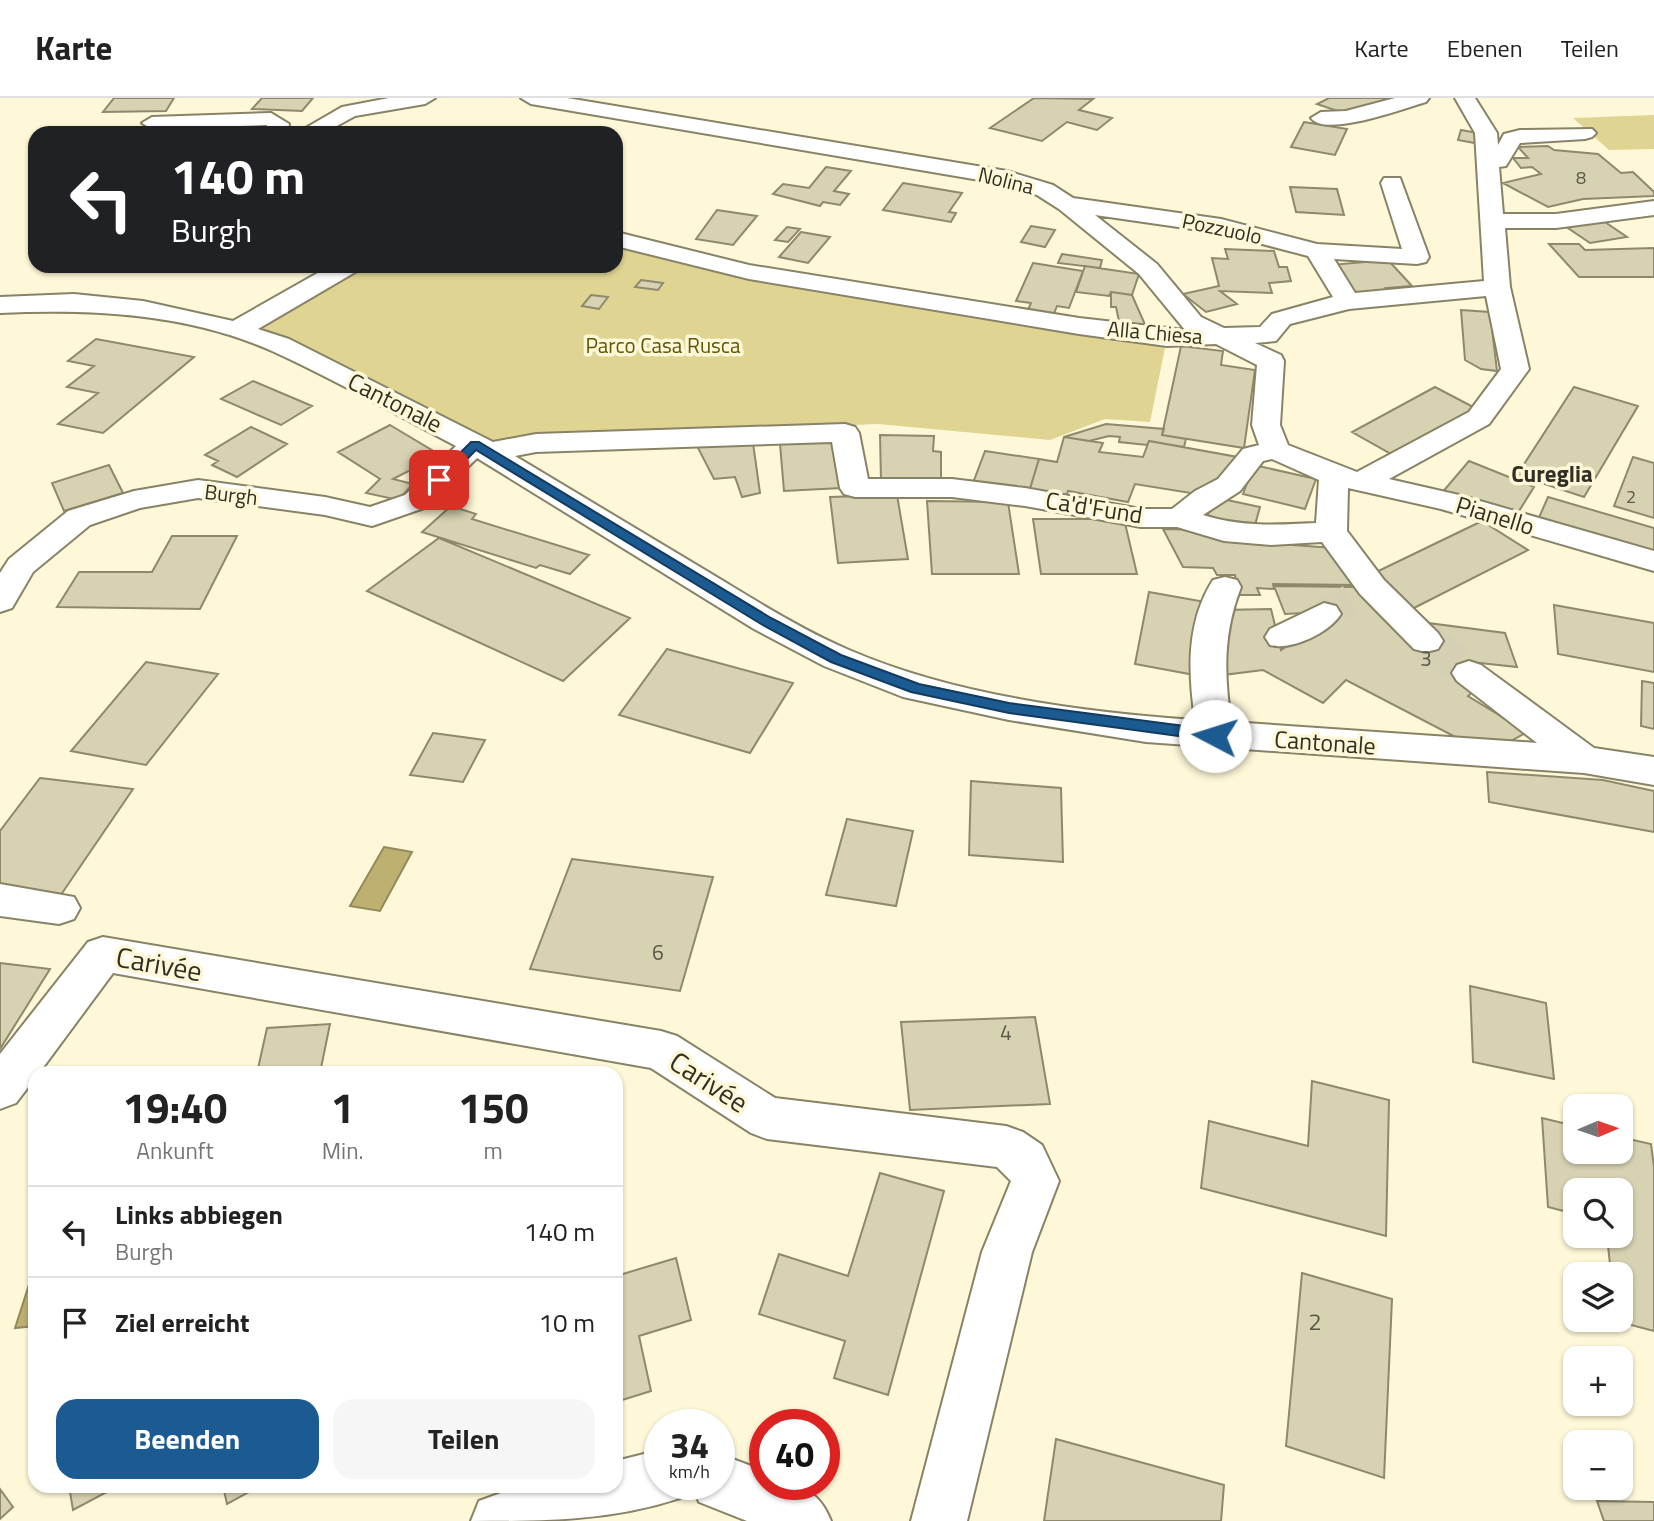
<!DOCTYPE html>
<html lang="de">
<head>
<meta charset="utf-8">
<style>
  :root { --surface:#fff; --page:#f6f6f6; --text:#222; --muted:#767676; --line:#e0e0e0; --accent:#1c5b91 }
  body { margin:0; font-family:"Titillium Web",sans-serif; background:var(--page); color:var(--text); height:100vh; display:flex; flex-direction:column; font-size:26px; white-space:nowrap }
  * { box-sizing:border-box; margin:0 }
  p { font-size:23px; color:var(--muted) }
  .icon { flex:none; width:38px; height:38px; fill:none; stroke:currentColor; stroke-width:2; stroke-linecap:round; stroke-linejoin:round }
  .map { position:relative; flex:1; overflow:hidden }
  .drawer { position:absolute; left:28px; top:968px; width:595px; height:427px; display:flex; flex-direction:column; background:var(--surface); border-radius:21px; box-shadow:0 2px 5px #0004 }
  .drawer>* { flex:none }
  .top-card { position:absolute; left:28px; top:28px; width:595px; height:147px; border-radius:21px; box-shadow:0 2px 5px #0004; background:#202124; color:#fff; overflow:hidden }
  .needle { width:46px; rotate:88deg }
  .buttons { position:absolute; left:1563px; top:996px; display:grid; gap:14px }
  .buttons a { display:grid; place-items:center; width:70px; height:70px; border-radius:14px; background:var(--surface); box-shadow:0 2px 5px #0004; font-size:35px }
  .speed { position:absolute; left:644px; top:1311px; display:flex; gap:14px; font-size:35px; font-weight:700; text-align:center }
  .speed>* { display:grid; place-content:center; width:91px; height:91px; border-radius:50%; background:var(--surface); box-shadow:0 2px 5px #0004; line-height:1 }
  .speed small { font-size:18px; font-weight:400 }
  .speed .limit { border:10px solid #d22; background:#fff; color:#111 }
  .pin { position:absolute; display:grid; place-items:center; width:60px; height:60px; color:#fff; margin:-30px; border-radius:14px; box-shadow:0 4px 10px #0006 }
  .me { position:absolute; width:77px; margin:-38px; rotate:275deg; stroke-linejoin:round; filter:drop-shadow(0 0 5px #0008) }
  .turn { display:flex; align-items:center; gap:24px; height:147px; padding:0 28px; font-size:32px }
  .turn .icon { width:91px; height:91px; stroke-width:2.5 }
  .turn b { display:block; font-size:49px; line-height:60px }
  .eta { display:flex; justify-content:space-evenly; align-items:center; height:119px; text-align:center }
  .eta b { font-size:42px; font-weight:700; line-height:49px }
  .action { display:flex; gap:14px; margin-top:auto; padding:14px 28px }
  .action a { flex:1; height:80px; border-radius:21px; background:var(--accent); color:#fff; font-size:28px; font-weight:700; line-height:80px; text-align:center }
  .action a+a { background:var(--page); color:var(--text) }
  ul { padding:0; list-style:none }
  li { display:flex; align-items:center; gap:21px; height:91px; padding:0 28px; border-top:2px solid var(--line) }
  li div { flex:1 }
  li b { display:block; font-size:26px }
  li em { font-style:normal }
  header { display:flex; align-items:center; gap:42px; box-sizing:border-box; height:98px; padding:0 35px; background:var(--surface); border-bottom:2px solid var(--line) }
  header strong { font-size:33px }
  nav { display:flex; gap:38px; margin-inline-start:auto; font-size:24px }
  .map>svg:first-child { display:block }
  .green { fill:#e0d493 }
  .water { fill:#bdb071; stroke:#93895a; stroke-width:2 }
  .building { fill:#d7d2b2; stroke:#8f896c; stroke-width:2 }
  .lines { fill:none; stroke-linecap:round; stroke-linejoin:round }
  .minor-tunnel-far1 { stroke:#d5d0b4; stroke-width:30; stroke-dasharray:30 15; stroke-linecap:butt }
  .minor-tunnel { stroke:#d5d0b4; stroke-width:38; stroke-dasharray:38 19; stroke-linecap:butt }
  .minor-casing { stroke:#888366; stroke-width:4 }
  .minor { fill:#fff; fill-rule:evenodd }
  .route { fill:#1c5b91; stroke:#123b5e; stroke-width:2 }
  .labels { text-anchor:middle; stroke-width:7; stroke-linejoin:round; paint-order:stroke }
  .far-number-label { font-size:18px; fill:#5a5847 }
  .far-street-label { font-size:21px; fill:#312f23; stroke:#fef8d8 }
  .far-park-label { font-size:21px; fill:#635604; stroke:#fef8d8 }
  .number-label { font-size:21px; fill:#5a5847 }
  .far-quarter-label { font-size:23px; font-weight:bold; fill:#312f23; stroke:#fef8d8 }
  .street-label { font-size:24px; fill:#312f23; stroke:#fef8d8 }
  .near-number-label { font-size:24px; fill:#5a5847 }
  .near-street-label { font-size:28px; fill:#312f23; stroke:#fef8d8 }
</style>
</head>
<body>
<header>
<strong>Karte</strong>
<nav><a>Karte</a><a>Ebenen</a><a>Teilen</a></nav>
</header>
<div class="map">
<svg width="1654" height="1423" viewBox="0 0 1654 1423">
  <rect width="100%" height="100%" fill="#fef8d8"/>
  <path class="green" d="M 1654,17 L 1654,51 L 1609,52 L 1573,20 Z
    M 616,141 L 749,174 L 1167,240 L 1150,324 L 1105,321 L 1050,342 L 878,326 L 853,327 L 845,335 L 488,354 L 237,232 L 348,168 L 616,168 Z"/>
  <path class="water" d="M 384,749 L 412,754 L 380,813 L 350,808 Z
    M 35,1168 L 35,1228 L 15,1230 Z"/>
  <path class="building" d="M 114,0 L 174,0 L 166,13 L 103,14 Z
    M 262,0 L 313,0 L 302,13 L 252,11 Z
    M 1034,0 L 1093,1 L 1079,12 L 1112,20 L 1097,32 L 1067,24 L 1042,43 L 990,30 Z
    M 1329,0 L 1401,0 L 1349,17 L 1317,6 Z
    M 1304,24 L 1347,31 L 1335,57 L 1291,49 Z
    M 1461,32 L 1478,35 L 1475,45 L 1458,42 Z
    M 1548,48 L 1554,52 L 1598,56 L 1621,75 L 1633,74 L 1654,94 L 1654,98 L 1583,101 L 1548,109 L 1503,85 L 1541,76 L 1532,69 L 1521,70 L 1513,60 L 1528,60 L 1518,49 Z
    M 826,69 L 851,73 L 834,93 L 849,96 L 840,107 L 823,104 L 820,108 L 773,96 L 783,86 L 809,90 Z
    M 903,85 L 962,95 L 949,114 L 956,115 L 951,124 L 883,112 Z
    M 1290,89 L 1337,91 L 1344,117 L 1296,114 Z
    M 717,112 L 757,118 L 733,147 L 696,141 Z
    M 1602,122 L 1627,139 L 1590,145 L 1565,128 Z
    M 1031,128 L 1055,132 L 1045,149 L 1021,144 Z
    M 787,129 L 800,131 L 788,144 L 775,142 Z
    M 801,134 L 830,139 L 808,165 L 779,159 Z
    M 1549,146 L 1579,146 L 1585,152 L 1654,150 L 1654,179 L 1579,179 Z
    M 1225,151 L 1274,153 L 1279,169 L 1287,169 L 1291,183 L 1269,185 L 1272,195 L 1220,193 L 1237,206 L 1206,214 L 1183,196 L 1219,188 L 1212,160 L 1228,161 Z
    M 1062,156 L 1102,162 L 1100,170 L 1058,165 Z
    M 1388,162 L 1412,188 L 1386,190 L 1392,196 L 1359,199 L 1330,167 Z
    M 1033,165 L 1083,173 L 1069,210 L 1057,208 L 1053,218 L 1027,214 L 1031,205 L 1016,203 Z
    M 1085,168 L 1139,176 L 1132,197 L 1111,194 L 1109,198 L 1076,194 Z
    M 641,182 L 663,185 L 658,192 L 635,189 Z
    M 1111,194 L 1132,197 L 1147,231 L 1120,228 L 1116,209 L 1111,209 Z
    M 591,197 L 608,199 L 599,211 L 582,208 Z
    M 1461,212 L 1490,214 L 1497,273 L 1481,271 L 1465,262 Z
    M 96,241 L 194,259 L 103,335 L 58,326 L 98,295 L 67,289 L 94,268 L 68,263 Z
    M 1181,248 L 1223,253 L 1221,267 L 1255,272 L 1244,350 L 1162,337 Z
    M 253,283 L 312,308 L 281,327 L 221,301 Z
    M 1435,289 L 1479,312 L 1393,357 L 1352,334 Z
    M 1574,289 L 1638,308 L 1584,399 L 1517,377 Z
    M 1106,326 L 1164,331 L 1162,337 L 1186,341 L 1184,349 L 1149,343 L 1147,347 L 1119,344 L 1120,339 L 1109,338 L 1089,343 L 1064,339 Z
    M 390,327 L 440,357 L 393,381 L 413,386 L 398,402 L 366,395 L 380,381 L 338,354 Z
    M 251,329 L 287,346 L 237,379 L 212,367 L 218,363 L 205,357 Z
    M 880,337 L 934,338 L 933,353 L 941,354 L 941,384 L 881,382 Z
    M 1064,339 L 1103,345 L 1099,354 L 1143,359 L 1149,343 L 1243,360 L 1203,397 L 1135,386 L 1128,404 L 1068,393 L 1065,402 L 1029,394 L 1039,361 L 1057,364 Z
    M 835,344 L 841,390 L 784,393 L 780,346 Z
    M 753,345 L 760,395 L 742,399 L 735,379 L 714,381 L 697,348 Z
    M 985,353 L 1039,361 L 1029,394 L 973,385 Z
    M 1633,359 L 1654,365 L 1654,420 L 1614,408 Z
    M 1469,363 L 1534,389 L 1514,421 L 1440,397 Z
    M 109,367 L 123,395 L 64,413 L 52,385 Z
    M 1254,367 L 1316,381 L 1305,411 L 1243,396 Z
    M 897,397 L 908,461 L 838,465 L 830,399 Z
    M 1213,399 L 1260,409 L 1253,434 L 1206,424 Z
    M 1548,399 L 1654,430 L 1654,460 L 1537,424 Z
    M 927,403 L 1008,404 L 1019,476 L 932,476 Z
    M 451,408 L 476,416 L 472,421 L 589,457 L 570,476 L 540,467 L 536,470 L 422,434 Z
    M 1033,421 L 1124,421 L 1137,476 L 1041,476 Z
    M 1482,423 L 1528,452 L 1412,511 L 1366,479 Z
    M 1163,431 L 1213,432 L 1288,439 L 1293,447 L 1334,450 L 1359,487 L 1273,486 L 1274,491 L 1257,490 L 1260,497 L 1238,497 L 1235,477 L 1217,477 L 1213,470 L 1183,469 Z
    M 172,438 L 237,438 L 200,511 L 57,509 L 79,474 L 152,474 Z
    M 439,440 L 630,520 L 563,583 L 367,493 Z
    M 1274,488 L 1355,489 L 1419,547 L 1420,524 L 1505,535 L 1517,569 L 1480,565 L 1485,571 L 1456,583 L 1474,593 L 1468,598 L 1527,634 L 1502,648 L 1465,644 L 1346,582 L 1323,605 L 1263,572 L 1223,577 L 1221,512 L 1271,511 L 1281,552 L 1328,520 L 1323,514 L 1285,516 Z
    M 1149,494 L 1211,505 L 1200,578 L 1135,566 Z
    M 1554,507 L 1654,525 L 1654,574 L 1558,556 Z
    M 667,551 L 793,585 L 750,655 L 619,617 Z
    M 146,564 L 218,576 L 146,667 L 71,653 Z
    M 1642,583 L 1654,585 L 1654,631 L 1641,628 Z
    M 433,635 L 485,642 L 463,684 L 410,677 Z
    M 1487,674 L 1603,682 L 1654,693 L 1654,734 L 1489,704 Z
    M 40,680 L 133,691 L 54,807 L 0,800 L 0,733 Z
    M 971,683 L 1061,690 L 1063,764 L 969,757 Z
    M 847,721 L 913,733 L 896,808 L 826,797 Z
    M 572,761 L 713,779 L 680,893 L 530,871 Z
    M 0,865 L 50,871 L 0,951 Z
    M 1470,888 L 1546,905 L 1554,981 L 1473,964 Z
    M 1035,919 L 1050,1006 L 910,1012 L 901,924 Z
    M 330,926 L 320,975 L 257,975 L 267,930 Z
    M 1312,983 L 1389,1002 L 1386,1138 L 1201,1090 L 1209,1023 L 1308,1048 Z
    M 1542,1020 L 1575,1028 L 1575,1054 L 1620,1054 L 1620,1039 L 1651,1046 L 1654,1069 L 1654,1233 L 1616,1223 L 1620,1222 L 1620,1176 L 1611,1176 L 1607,1138 L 1620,1138 L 1620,1092 L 1575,1092 L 1575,1116 L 1548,1109 Z
    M 880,1075 L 944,1093 L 888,1297 L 834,1280 L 845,1243 L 759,1216 L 779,1156 L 848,1178 Z
    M 676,1160 L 691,1222 L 639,1238 L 651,1293 L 616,1304 L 616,1178 Z
    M 1302,1175 L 1392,1201 L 1384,1380 L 1286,1348 Z
    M 1056,1341 L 1224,1387 L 1221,1423 L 1044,1423 Z
    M 69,1388 L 118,1388 L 73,1412 Z
    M 223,1388 L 260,1388 L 227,1406 Z
    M 0,1391 L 13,1409 L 0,1421 Z
    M 1597,1403 L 1654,1404 L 1654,1423 L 1604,1423 Z"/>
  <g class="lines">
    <path class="minor-tunnel-far1" d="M 1324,516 L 1362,495"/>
    <path class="minor-tunnel" d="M 1426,543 L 1469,575"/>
    <defs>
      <path id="minor" d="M 389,0 L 435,0 L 425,6 L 355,18 L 324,35 L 297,35 L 342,9 Z
        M 521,0 L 567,0 L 1007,73 L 1053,87 L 1073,100 L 1221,121 L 1317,146 L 1402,151 L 1381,85 L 1384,80 L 1400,80 L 1429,159 L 1426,164 L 1417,166 L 1334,161 L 1355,195 L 1484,183 L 1475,35 L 1455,0 L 1475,0 L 1497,35 L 1498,47 L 1504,36 L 1520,32 L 1592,31 L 1596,35 L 1592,39 L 1585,41 L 1520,45 L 1506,68 L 1499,69 L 1503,116 L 1556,116 L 1654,103 L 1654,117 L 1556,130 L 1505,130 L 1510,189 L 1529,271 L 1489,326 L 1389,381 L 1459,397 L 1654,453 L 1654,473 L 1441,411 L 1348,390 L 1347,433 L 1384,482 L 1438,535 L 1443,543 L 1438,551 L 1426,554 L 1414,551 L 1360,496 L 1322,444 L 1271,447 L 1224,443 L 1177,429 L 1141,429 L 1025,408 L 952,399 L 855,399 L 844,396 L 840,390 L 832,344 L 536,354 L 515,358 C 580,397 645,436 710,475 C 755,502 800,531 849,552 C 953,597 1082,614 1195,622 C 1188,574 1186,524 1213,482 L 1225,479 L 1237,482 L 1241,489 C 1223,535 1224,576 1231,624 L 1537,645 L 1457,583 L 1452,575 L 1457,567 L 1469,563 L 1481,567 L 1594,650 L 1654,659 L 1654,687 L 1584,675 L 1146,644 L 1009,622 L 903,599 L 824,568 L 754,531 L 477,360 L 427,409 L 372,428 L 325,417 L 198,400 L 140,410 L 90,427 L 33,474 L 12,510 L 0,514 L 0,475 L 9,461 L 68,413 L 134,393 L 198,382 L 325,399 L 370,409 L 405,397 L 456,348 C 395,316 334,281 272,253 C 187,215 91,211 0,215 L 0,199 L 74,196 L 143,203 L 233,223 L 330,168 L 360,168 L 357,173 L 258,231 L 289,241 L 493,344 L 536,336 L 845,326 L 855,329 L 859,335 L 868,381 L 952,381 L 1025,390 L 1141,411 L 1172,411 L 1195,393 L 1218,381 L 1243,351 L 1259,347 L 1252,327 L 1257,267 L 1216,246 L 1167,248 L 1079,236 L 749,181 L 616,148 L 616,134 L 749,167 L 1079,220 L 1185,232 L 1139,176 L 1059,111 L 1037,97 L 1003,86 L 531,6 ZM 1095,117 L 1220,135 L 1308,158 L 1333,199 L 1272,216 L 1260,229 L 1224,230 L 1201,219 L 1157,166 ZM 1486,198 L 1501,271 L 1469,314 L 1357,374 L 1288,347 L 1280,327 L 1284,263 L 1281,257 L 1255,245 L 1276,243 L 1290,226 L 1349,211 ZM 1272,361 L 1319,382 L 1316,425 C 1277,427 1240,429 1203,417 L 1240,393 L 1263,363 Z
        M 1395,0 L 1429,0 L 1426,4 C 1405,10 1325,40 1311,20 L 1321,14 L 1346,13 Z
        M 271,15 L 289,26 L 288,35 L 266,35 L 267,27 L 152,31 L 142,25 L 152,19 Z
        M 1324,505 L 1336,508 L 1341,516 C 1329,535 1291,553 1270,547 L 1265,539 L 1270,531 Z
        M 0,786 L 74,799 L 80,810 L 74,821 L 59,826 L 0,818 Z
        M 103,839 L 661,933 L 677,938 L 775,1000 L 1006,1028 L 1023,1034 L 1042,1047 L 1059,1083 L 1032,1154 L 967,1423 L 911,1423 L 982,1154 L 1011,1083 L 997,1069 L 767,1041 L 751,1035 L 651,970 L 113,875 L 39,975 L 35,975 L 35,980 L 16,1005 L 0,1011 L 0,956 L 88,844 Z
        M 660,1352 L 660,1386 L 685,1386 L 680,1400 C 610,1423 545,1423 471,1423 L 479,1403 L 520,1388 L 616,1388 L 616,1363 Z
        M 719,1356 L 765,1373 L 765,1386 C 798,1386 818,1390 831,1423 L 747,1423 L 699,1404 L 692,1386 L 719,1386 Z"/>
    </defs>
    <use href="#minor" class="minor-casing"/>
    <use href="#minor" class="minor"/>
  </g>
  <path class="route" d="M 471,344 L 479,344 L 771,520 L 841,557 L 919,586 L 1009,605 L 1215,632 L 1223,638 L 1215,643 L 1009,615 L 911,594 L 831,564 L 761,526 L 476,352 L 443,385 L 435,385 L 435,380 Z"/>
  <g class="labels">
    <g class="far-number-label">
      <text x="1581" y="86">8</text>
      <text x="1631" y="405">2</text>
    </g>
    <g class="far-street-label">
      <text transform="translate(1006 83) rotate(14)" y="7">Nolina</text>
      <text transform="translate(1222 131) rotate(12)" y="7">Pozzuolo</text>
      <text transform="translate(1155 235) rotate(5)" y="7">Alla Chiesa</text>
      <text transform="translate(231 397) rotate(7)" y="7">Burgh</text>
    </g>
    <g class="far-park-label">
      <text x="663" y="255">Parco Casa Rusca</text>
    </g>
    <g class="number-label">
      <text x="1426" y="568">3</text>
      <text x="658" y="862">6</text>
      <text x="1006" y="942">4</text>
    </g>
    <g class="far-quarter-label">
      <text x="1552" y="384">Cureglia</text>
    </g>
    <g class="street-label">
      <text transform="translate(395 305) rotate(27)" y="8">Cantonale</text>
      <text transform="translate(1094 410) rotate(9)" y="8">Ca'd'Fund</text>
      <text transform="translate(1495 418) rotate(17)" y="8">Pianello</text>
      <text transform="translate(1325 645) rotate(4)" y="8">Cantonale</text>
    </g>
    <g class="near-number-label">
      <text x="1315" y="1232">2</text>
    </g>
    <g class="near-street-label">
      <text transform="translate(159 866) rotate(10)" y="10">Carivée</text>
      <text transform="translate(709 984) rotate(33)" y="10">Carivée</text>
    </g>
  </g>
</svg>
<div class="buttons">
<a><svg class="needle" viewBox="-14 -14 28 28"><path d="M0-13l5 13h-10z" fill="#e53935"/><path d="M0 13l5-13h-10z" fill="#767676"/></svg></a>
<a><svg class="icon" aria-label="search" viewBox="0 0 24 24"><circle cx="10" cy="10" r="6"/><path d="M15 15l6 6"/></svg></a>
<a><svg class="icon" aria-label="layers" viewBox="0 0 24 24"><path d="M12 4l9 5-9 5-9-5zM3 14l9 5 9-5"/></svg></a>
<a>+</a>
<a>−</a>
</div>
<div class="speed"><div>34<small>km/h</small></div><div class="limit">40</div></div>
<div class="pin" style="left:439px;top:382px;background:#d93025"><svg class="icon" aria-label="arrive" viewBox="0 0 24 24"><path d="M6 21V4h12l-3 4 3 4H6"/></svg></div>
<svg class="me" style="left:1215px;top:638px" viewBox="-20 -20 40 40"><circle r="19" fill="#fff"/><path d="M0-13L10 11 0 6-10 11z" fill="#1c5b91"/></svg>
<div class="top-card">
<div class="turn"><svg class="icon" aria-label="left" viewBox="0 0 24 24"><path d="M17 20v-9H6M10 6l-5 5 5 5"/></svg><div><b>140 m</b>Burgh</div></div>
</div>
<section class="drawer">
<div class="eta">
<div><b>19:40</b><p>Ankunft</p></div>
<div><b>1</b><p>Min.</p></div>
<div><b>150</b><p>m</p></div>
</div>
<ul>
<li><svg class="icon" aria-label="left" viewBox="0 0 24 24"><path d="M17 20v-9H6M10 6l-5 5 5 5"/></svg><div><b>Links abbiegen</b><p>Burgh</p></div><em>140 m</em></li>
<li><svg class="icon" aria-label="arrive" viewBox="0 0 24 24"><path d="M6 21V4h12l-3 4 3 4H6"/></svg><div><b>Ziel erreicht</b></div><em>10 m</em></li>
</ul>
<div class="action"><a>Beenden</a><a>Teilen</a></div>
</section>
</div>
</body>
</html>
